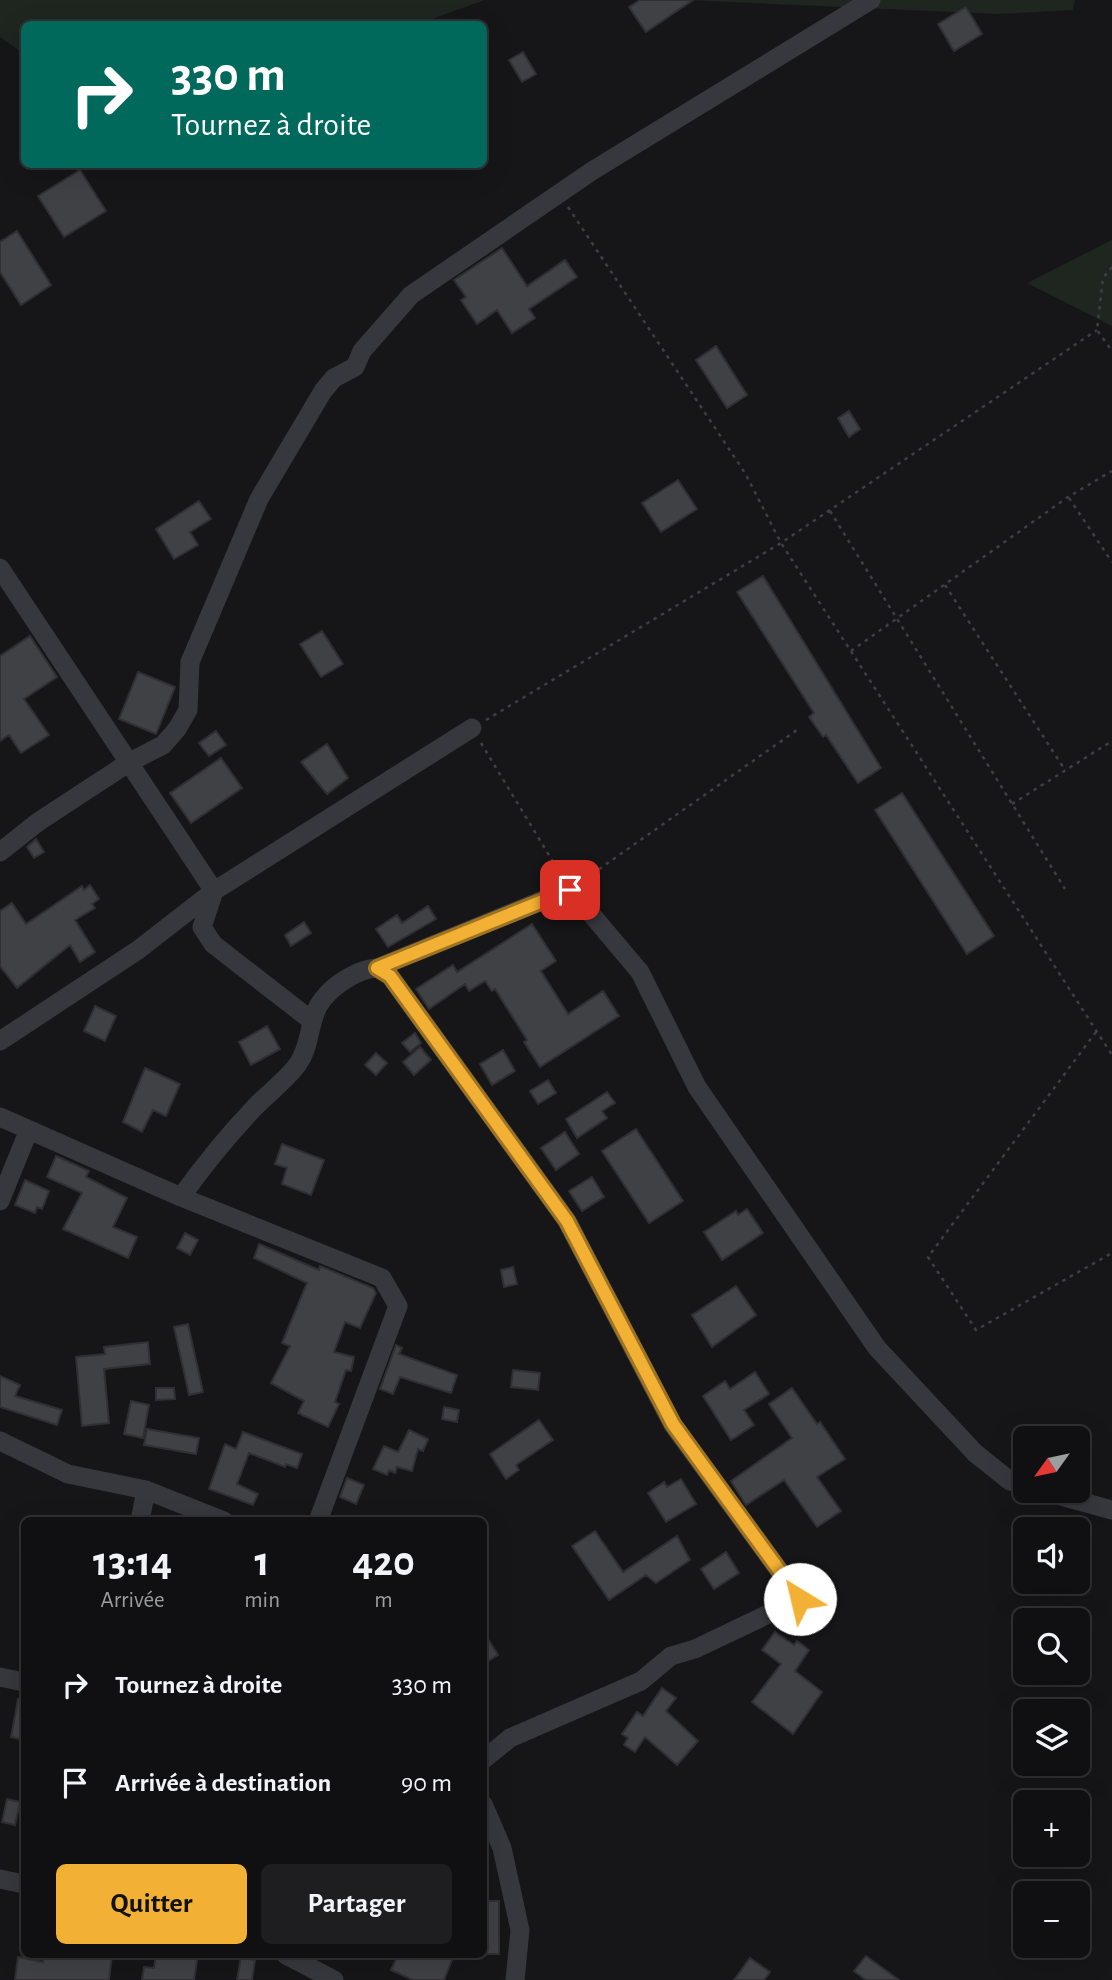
<!DOCTYPE html>
<html lang="fr">
<head>
<meta charset="utf-8">
<style>
  :root { --surface:#101012; --page:#1e1e20; --text:#f1f3f6; --muted:#9c9d9f; --line:#303032; --accent:#f2b134 }
  body { margin:0; font-family:"Alegreya Sans",sans-serif; background:var(--page); color:var(--text); height:100vh; display:flex; flex-direction:column; font-size:26px; white-space:nowrap }
  * { box-sizing:border-box; margin:0 }
  p { font-size:23px; color:var(--muted) }
  .icon { flex:none; width:38px; height:38px; fill:none; stroke:currentColor; stroke-width:2; stroke-linecap:round; stroke-linejoin:round }
  .map { position:relative; flex:1; overflow:hidden }
  .side { position:absolute; left:21px; top:1517px; width:466px; height:441px; display:flex; flex-direction:column; background:var(--surface); border-radius:10px; box-shadow:0 7px 28px #0002,0 0 0 2px var(--line) }
  .side>* { flex:none }
  .hud { position:absolute; left:21px; top:21px; width:466px; height:147px; border-radius:10px; box-shadow:0 7px 28px #0002,0 0 0 2px var(--line); background:#00695c; color:#fff; overflow:hidden }
  .needle { width:46px; rotate:237deg }
  .controls { position:absolute; left:1013px; top:1426px; display:grid; gap:14px }
  .controls a { display:grid; place-items:center; width:77px; height:77px; border-radius:10px; background:var(--surface); box-shadow:0 7px 28px #0002,0 0 0 2px var(--line); font-size:35px }
  .pin { position:absolute; display:grid; place-items:center; width:60px; height:60px; color:#fff; margin:-30px; border-radius:14px; box-shadow:0 4px 10px #0006 }
  .me { position:absolute; width:77px; margin:-38px; rotate:324deg; stroke-linejoin:round; filter:drop-shadow(0 0 5px #0008) }
  .turn { display:flex; align-items:center; gap:24px; height:147px; padding:0 35px; font-size:32px }
  .turn .icon { width:91px; height:91px; stroke-width:2.5 }
  .turn b { display:block; font-size:49px; line-height:60px }
  .eta { display:flex; justify-content:space-evenly; align-items:center; height:119px; text-align:center }
  .eta b { font-size:42px; font-weight:700; line-height:49px }
  .button { display:flex; gap:14px; margin-top:auto; padding:14px 35px }
  .button a { flex:1; height:80px; border-radius:10px; background:var(--accent); color:#111; font-size:28px; font-weight:700; line-height:80px; text-align:center }
  .button a+a { background:var(--page); color:var(--text) }
  ul { padding:0; list-style:none }
  li { display:flex; align-items:center; gap:21px; height:98px; padding:0 35px }
  li div { flex:1 }
  li b { display:block; font-size:26px }
  li em { font-style:normal }
  .map>svg:first-child { display:block }
  .green { fill:#1e261f }
  .building { fill:#404145; stroke:#303034; stroke-width:2 }
  .lines { fill:none; stroke-linecap:round; stroke-linejoin:round }
  .path { stroke:#3d3f44; stroke-width:2.5; stroke-dasharray:3.5 5; stroke-linecap:butt }
  .minor { stroke:#37383d; stroke-width:19 }
  .route-casing { stroke:#9d7322; stroke-width:18 }
  .route { stroke:#f2b134; stroke-width:12 }
</style>
</head>
<body>
<div class="map">
<svg width="1112" height="1980" viewBox="0 0 1112 1980">
  <rect width="100%" height="100%" fill="#161618"/>
  <path class="green" d="M 0,0 L 485,0 L 418,24 L 24,24 L 24,54 L 0,37 Z
    M 686,0 L 1075,0 L 1073,10 L 999,14 Z
    M 1112,240 L 1112,326 L 1027,283 Z"/>
  <path class="building" d="M 640,0 L 693,0 L 646,32 L 629,7 Z
    M 966,7 L 982,34 L 954,51 L 938,24 Z
    M 523,52 L 536,74 L 522,82 L 509,60 Z
    M 80,170 L 106,211 L 64,237 L 38,196 Z
    M 17,231 L 51,285 L 21,305 L 0,272 L 0,242 Z
    M 502,248 L 527,286 L 565,260 L 577,277 L 529,309 L 535,318 L 512,333 L 497,310 L 477,324 L 461,300 L 466,297 L 454,280 Z
    M 716,346 L 747,395 L 727,408 L 696,360 Z
    M 849,411 L 860,429 L 849,437 L 838,418 Z
    M 678,480 L 697,509 L 661,532 L 642,503 Z
    M 199,501 L 211,519 L 190,532 L 198,545 L 174,559 L 156,529 Z
    M 763,576 L 881,768 L 858,783 L 826,735 L 823,737 L 809,717 L 814,713 L 737,592 Z
    M 322,631 L 343,664 L 321,677 L 300,644 Z
    M 30,636 L 57,677 L 24,699 L 49,735 L 21,753 L 9,735 L 0,741 L 0,656 Z
    M 138,672 L 175,687 L 156,734 L 119,719 Z
    M 216,731 L 226,745 L 209,756 L 199,743 Z
    M 327,744 L 348,778 L 327,794 L 301,762 Z
    M 221,758 L 242,788 L 191,823 L 170,793 Z
    M 902,793 L 994,936 L 967,954 L 875,810 Z
    M 36,839 L 44,852 L 34,858 L 27,847 Z
    M 90,885 L 99,899 L 92,904 L 95,908 L 75,920 L 95,952 L 80,962 L 70,945 L 17,988 L 0,966 L 0,911 L 12,903 L 26,924 L 82,886 L 84,890 Z
    M 428,906 L 436,919 L 388,947 L 376,929 L 397,915 L 402,923 Z
    M 304,922 L 311,933 L 291,946 L 285,935 Z
    M 532,924 L 556,961 L 541,971 L 568,1014 L 603,991 L 619,1016 L 540,1067 L 524,1042 L 527,1040 L 495,989 L 492,991 L 485,981 L 469,991 L 465,984 L 429,1009 L 416,989 L 453,965 L 457,972 Z
    M 95,1006 L 116,1016 L 105,1041 L 84,1031 Z
    M 267,1026 L 280,1049 L 251,1065 L 239,1042 Z
    M 415,1033 L 421,1043 L 410,1052 L 402,1043 Z
    M 420,1047 L 431,1060 L 414,1075 L 403,1062 Z
    M 503,1050 L 515,1071 L 492,1085 L 480,1064 Z
    M 376,1053 L 387,1063 L 376,1075 L 365,1065 Z
    M 145,1068 L 180,1084 L 166,1116 L 153,1110 L 142,1132 L 123,1122 Z
    M 548,1080 L 556,1093 L 538,1104 L 530,1091 Z
    M 607,1092 L 615,1103 L 602,1111 L 607,1118 L 577,1138 L 566,1119 Z
    M 636,1129 L 683,1201 L 649,1223 L 602,1151 Z
    M 565,1132 L 579,1154 L 556,1170 L 541,1148 Z
    M 282,1144 L 324,1160 L 311,1195 L 282,1184 L 287,1168 L 275,1164 Z
    M 56,1156 L 89,1171 L 86,1177 L 127,1198 L 113,1227 L 137,1237 L 128,1258 L 63,1229 L 82,1193 L 47,1177 Z
    M 592,1177 L 604,1197 L 582,1211 L 569,1191 Z
    M 25,1180 L 49,1191 L 42,1209 L 37,1207 L 35,1213 L 15,1205 Z
    M 747,1209 L 763,1233 L 722,1260 L 704,1232 L 736,1211 L 738,1215 Z
    M 185,1233 L 198,1240 L 190,1255 L 177,1248 Z
    M 259,1244 L 319,1270 L 320,1266 L 373,1288 L 376,1293 L 360,1328 L 345,1322 L 334,1352 L 354,1357 L 351,1371 L 346,1370 L 335,1402 L 339,1404 L 328,1427 L 298,1413 L 304,1401 L 271,1383 L 290,1346 L 282,1343 L 307,1283 L 254,1258 Z
    M 513,1267 L 517,1284 L 504,1287 L 501,1270 Z
    M 736,1286 L 756,1315 L 712,1347 L 692,1315 Z
    M 188,1324 L 203,1392 L 189,1395 L 174,1327 Z
    M 148,1342 L 150,1364 L 104,1369 L 109,1423 L 82,1426 L 76,1357 L 105,1354 L 104,1347 Z
    M 396,1345 L 402,1348 L 399,1354 L 457,1375 L 451,1393 L 400,1377 L 393,1394 L 380,1389 Z
    M 513,1370 L 540,1373 L 538,1390 L 511,1387 Z
    M 755,1372 L 769,1394 L 744,1410 L 754,1425 L 731,1440 L 703,1396 L 725,1381 L 730,1389 Z
    M 0,1376 L 20,1385 L 15,1396 L 62,1410 L 57,1425 L 0,1407 Z
    M 156,1388 L 174,1388 L 175,1399 L 156,1400 Z
    M 792,1388 L 817,1424 L 820,1422 L 845,1459 L 817,1477 L 841,1511 L 817,1527 L 784,1480 L 746,1505 L 731,1481 L 792,1438 L 769,1404 Z
    M 131,1401 L 149,1405 L 143,1438 L 124,1434 Z
    M 444,1407 L 459,1410 L 457,1422 L 442,1419 Z
    M 539,1420 L 553,1440 L 516,1465 L 519,1470 L 506,1479 L 490,1454 Z
    M 147,1429 L 199,1438 L 196,1454 L 144,1445 Z
    M 409,1430 L 428,1439 L 423,1451 L 418,1449 L 412,1471 L 397,1467 L 395,1473 L 389,1470 L 387,1475 L 373,1469 L 384,1446 L 398,1452 Z
    M 243,1432 L 302,1454 L 297,1468 L 286,1464 L 285,1467 L 249,1453 L 237,1484 L 258,1494 L 253,1505 L 209,1489 L 225,1444 L 236,1449 Z
    M 347,1478 L 364,1485 L 356,1504 L 340,1497 Z
    M 681,1479 L 696,1504 L 666,1522 L 648,1493 L 664,1482 L 667,1487 Z
    M 595,1531 L 623,1572 L 677,1536 L 690,1560 L 656,1583 L 646,1575 L 609,1600 L 572,1546 Z
    M 726,1552 L 739,1573 L 714,1589 L 701,1569 Z
    M 483,1631 L 498,1655 L 483,1664 Z
    M 775,1632 L 794,1645 L 797,1641 L 809,1650 L 795,1671 L 822,1692 L 793,1734 L 752,1702 L 781,1664 L 762,1650 Z
    M 662,1688 L 676,1698 L 666,1711 L 698,1741 L 677,1765 L 645,1737 L 635,1752 L 624,1745 L 628,1738 L 622,1734 L 637,1712 L 643,1716 Z
    M 18,1699 L 24,1700 L 24,1740 L 11,1737 Z
    M 7,1799 L 20,1802 L 15,1825 L 2,1822 Z
    M 483,1901 L 499,1901 L 499,1954 L 483,1954 Z
    M 44,1955 L 112,1955 L 109,1980 L 15,1980 L 18,1957 L 43,1962 Z
    M 156,1955 L 198,1955 L 194,1980 L 142,1980 L 144,1967 L 154,1968 Z
    M 398,1955 L 454,1955 L 444,1980 L 413,1980 L 391,1970 Z
    M 866,1956 L 899,1980 L 866,1980 L 854,1971 Z
    M 241,1957 L 255,1960 L 252,1980 L 237,1980 Z
    M 750,1958 L 770,1972 L 764,1980 L 734,1980 Z"/>
  <g class="lines">
    <path class="path" d="M 568,207 L 745,473 L 781,543 L 1112,1055
      M 1112,267 L 1103,278 L 1097,330 L 1112,351
      M 1069,498 L 1112,562
      M 830,511 L 1065,889
      M 945,585 L 1065,770
      M 851,651 L 1068,497 L 1112,471
      M 486,720 L 781,543 L 1097,330
      M 481,743 L 561,875
      M 1012,804 L 1112,741
      M 585,879 L 797,730
      M 1096,1032 L 928,1257 L 976,1330 L 1112,1253"/>
    <path class="minor" d="M 0,568 L 214,891 L 138,950 L 0,1041
      M 0,852 L 38,822 L 128,763 L 163,745 L 177,729 L 188,710 L 190,662 L 259,499 L 323,391 L 334,378 L 355,367 L 362,351 L 411,295 L 592,171 L 871,0
      M 377,968 L 390,976 L 567,1221 L 673,1425 L 800,1599 L 695,1649 L 671,1656 L 641,1681 L 510,1738 L 483,1760
      M 312,1021 L 213,944 L 202,927 L 214,891 L 472,728
      M 0,1117 L 181,1197 L 382,1278 L 398,1306 L 318,1521
      M 181,1197 C 204,1165 229,1134 256,1106 C 270,1092 287,1079 298,1064 C 312,1044 308,1017 323,999 C 335,984 358,969 377,968 L 570,889 L 640,972 L 697,1087 L 877,1348 L 975,1453 L 1010,1481 L 1026,1486
      M 0,1201 L 28,1132
      M 0,1441 L 68,1474 L 146,1490 L 224,1521
      M 1043,1491 L 1112,1510
      M 140,1521 L 146,1490
      M 0,1677 L 24,1682
      M 483,1804 L 502,1848 L 520,1930 L 515,1980
      M 0,1879 L 24,1884
      M 286,1955 L 334,1980"/>
  </g>
  <g class="lines">
    <defs>
      <path id="route" d="M 570,890 L 377,968 L 390,976 L 567,1221 L 673,1424 L 800,1599"/>
    </defs>
    <use href="#route" class="route-casing"/>
    <use href="#route" class="route"/>
  </g>
</svg>
<div class="controls">
<a><svg class="needle" viewBox="-14 -14 28 28"><path d="M0-13l5 13h-10z" fill="#e53935"/><path d="M0 13l5-13h-10z" fill="#9c9d9f"/></svg></a>
<a><svg class="icon" aria-label="sound" viewBox="0 0 24 24"><path d="M4 9h4l5-4v14l-5-4H4zM17 9q2 3 0 6"/></svg></a>
<a><svg class="icon" aria-label="search" viewBox="0 0 24 24"><circle cx="10" cy="10" r="6"/><path d="M15 15l6 6"/></svg></a>
<a><svg class="icon" aria-label="layers" viewBox="0 0 24 24"><path d="M12 4l9 5-9 5-9-5zM3 14l9 5 9-5"/></svg></a>
<a>+</a>
<a>−</a>
</div>
<div class="pin" style="left:570px;top:890px;background:#d93025"><svg class="icon" aria-label="arrive" viewBox="0 0 24 24"><path d="M6 21V4h12l-3 4 3 4H6"/></svg></div>
<svg class="me" style="left:800px;top:1599px" viewBox="-20 -20 40 40"><circle r="19" fill="#fff"/><path d="M0-13L10 11 0 6-10 11z" fill="#f2b134"/></svg>
<div class="hud">
<div class="turn"><svg class="icon" aria-label="right" viewBox="0 0 24 24"><path d="M7 20v-9h11M14 6l5 5-5 5"/></svg><div><b>330 m</b>Tournez à droite</div></div>
</div>
<section class="side">
<div class="eta">
<div><b>13:14</b><p>Arrivée</p></div>
<div><b>1</b><p>min</p></div>
<div><b>420</b><p>m</p></div>
</div>
<ul>
<li><svg class="icon" aria-label="right" viewBox="0 0 24 24"><path d="M7 20v-9h11M14 6l5 5-5 5"/></svg><div><b>Tournez à droite</b></div><em>330 m</em></li>
<li><svg class="icon" aria-label="arrive" viewBox="0 0 24 24"><path d="M6 21V4h12l-3 4 3 4H6"/></svg><div><b>Arrivée à destination</b></div><em>90 m</em></li>
</ul>
<div class="button"><a>Quitter</a><a>Partager</a></div>
</section>
</div>
</body>
</html>
